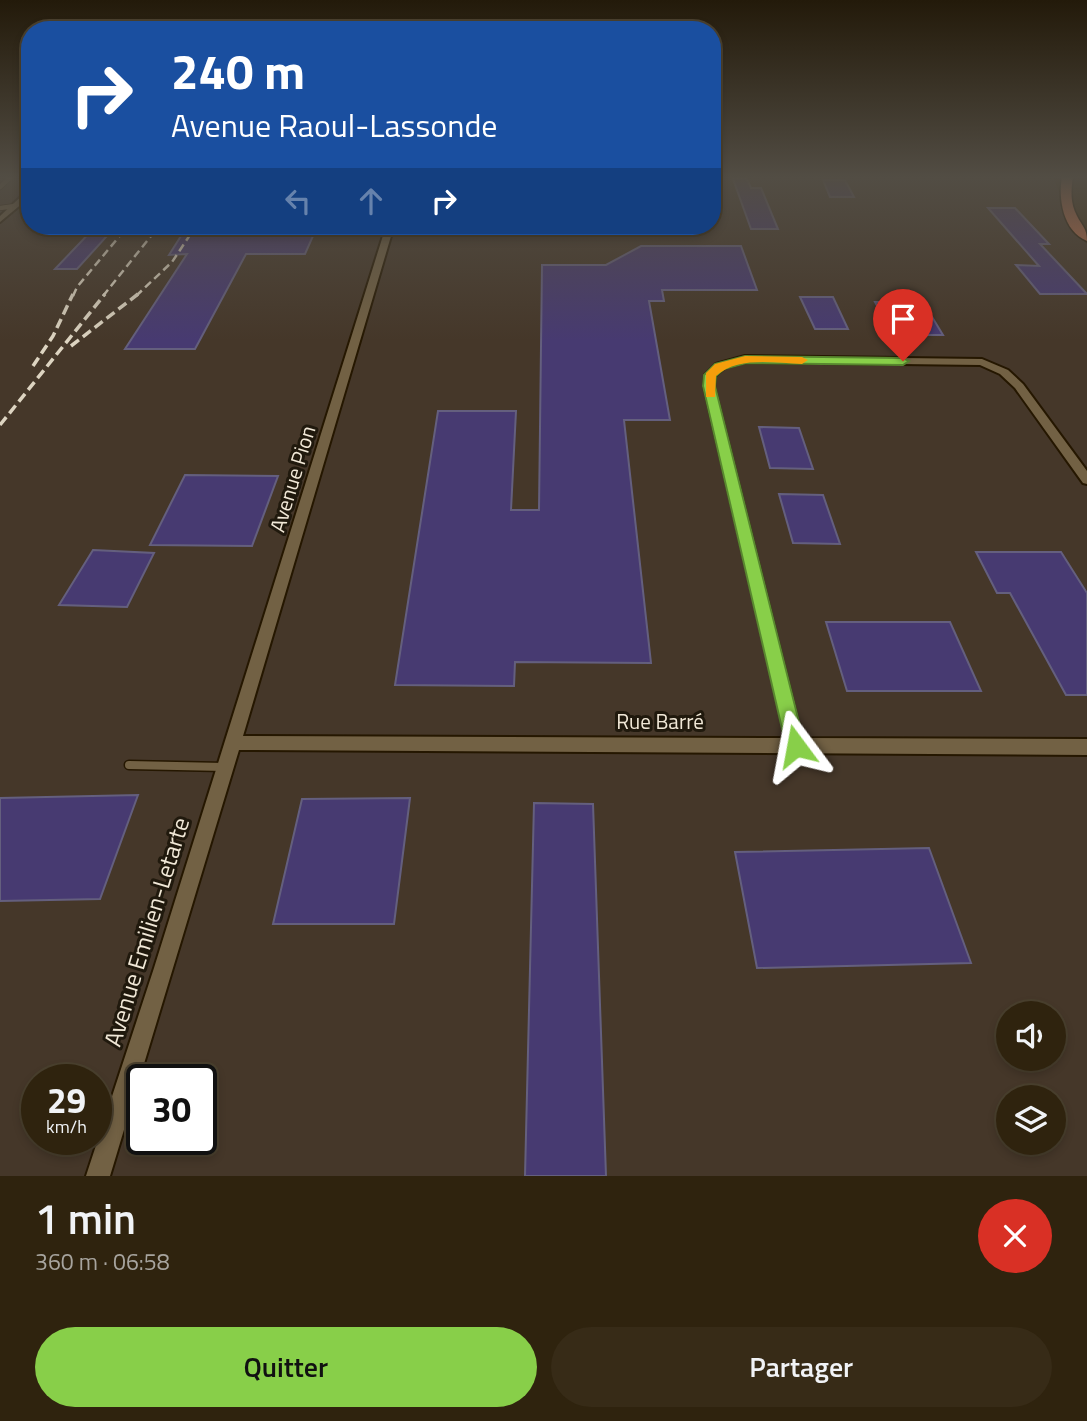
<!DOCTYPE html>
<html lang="fr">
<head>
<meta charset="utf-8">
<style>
  :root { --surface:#2f230e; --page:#372b17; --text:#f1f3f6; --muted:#a7a49e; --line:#4a402e; --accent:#88cf49 }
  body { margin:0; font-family:"Titillium Web",sans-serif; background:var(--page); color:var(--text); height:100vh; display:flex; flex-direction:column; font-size:26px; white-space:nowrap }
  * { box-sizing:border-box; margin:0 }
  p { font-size:23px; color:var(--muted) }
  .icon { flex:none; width:38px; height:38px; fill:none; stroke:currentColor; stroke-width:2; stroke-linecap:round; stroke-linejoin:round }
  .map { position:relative; height:1176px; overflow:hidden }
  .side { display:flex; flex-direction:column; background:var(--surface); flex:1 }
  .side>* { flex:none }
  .guide { position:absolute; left:21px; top:21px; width:700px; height:214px; border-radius:28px; box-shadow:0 4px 10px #0003,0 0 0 2px var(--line); background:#1a4fa0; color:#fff; overflow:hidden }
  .controls { position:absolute; left:996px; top:1001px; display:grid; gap:14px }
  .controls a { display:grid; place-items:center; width:70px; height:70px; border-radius:50%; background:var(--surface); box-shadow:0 4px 10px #0003,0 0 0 2px var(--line); font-size:35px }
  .speed { position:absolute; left:21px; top:1064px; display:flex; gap:14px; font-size:35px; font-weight:700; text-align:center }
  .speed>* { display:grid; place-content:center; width:91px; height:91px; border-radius:50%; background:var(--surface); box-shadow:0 4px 10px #0003,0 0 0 2px var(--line); line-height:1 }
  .speed small { font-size:18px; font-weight:400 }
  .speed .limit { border:4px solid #111; border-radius:10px; background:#fff; color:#111 }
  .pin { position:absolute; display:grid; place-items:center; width:60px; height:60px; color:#fff; margin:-72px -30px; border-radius:50% 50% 50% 0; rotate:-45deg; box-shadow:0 0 7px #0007 }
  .pin .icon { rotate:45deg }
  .me { position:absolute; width:77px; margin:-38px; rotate:347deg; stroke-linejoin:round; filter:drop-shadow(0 0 5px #0008) }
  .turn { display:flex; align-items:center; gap:24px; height:147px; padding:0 35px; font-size:32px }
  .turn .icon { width:91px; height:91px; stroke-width:2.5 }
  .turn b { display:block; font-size:49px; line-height:60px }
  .lanes { display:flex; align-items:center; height:66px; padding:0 35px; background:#0003; justify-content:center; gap:35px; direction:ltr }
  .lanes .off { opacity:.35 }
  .round { display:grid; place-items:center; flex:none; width:74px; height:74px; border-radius:37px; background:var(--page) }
  .headline { display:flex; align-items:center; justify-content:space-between; height:119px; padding:0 35px }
  h1 { font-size:42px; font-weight:600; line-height:52px }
  .primary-button { display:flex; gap:14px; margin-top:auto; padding:14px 35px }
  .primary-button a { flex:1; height:80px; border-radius:42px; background:var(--accent); color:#111; font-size:28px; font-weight:600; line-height:80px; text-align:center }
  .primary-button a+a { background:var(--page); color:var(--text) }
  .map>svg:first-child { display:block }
  .industrial { fill:#453729; fill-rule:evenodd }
  .building { fill:#473a71; stroke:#645f7e; stroke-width:2 }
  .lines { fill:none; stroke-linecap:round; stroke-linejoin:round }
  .service-far1-casing { stroke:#251700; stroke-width:6 }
  .service-casing { stroke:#251700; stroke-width:11 }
  .minor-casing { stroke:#251700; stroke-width:4 }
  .primary-casing { stroke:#251700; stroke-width:3 }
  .service-far1 { stroke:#726144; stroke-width:4.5 }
  .service { stroke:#726144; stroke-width:8 }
  .minor { fill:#726144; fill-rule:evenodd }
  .primary { fill:#c56f4a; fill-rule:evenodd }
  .rail-far1 { stroke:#ddd4c1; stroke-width:2.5; stroke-dasharray:8 4.5; stroke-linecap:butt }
  .rail { stroke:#ddd4c1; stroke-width:3.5; stroke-dasharray:10 5; stroke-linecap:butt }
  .route { fill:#88cf49; stroke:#58872f; stroke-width:2 }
  .slow { fill:#f59e0b }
  .labels { text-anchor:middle; stroke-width:6; stroke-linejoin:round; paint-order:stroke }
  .street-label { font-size:21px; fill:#f1e8d7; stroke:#20190d }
  .near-street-label { font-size:24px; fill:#f1e8d7; stroke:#20190d }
</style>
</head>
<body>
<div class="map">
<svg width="1087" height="1176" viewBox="0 0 1087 1176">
  <rect width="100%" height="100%" fill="#3f2f13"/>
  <path class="industrial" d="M 0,176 L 30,176 L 30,226 L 712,226 L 712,176 L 1053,177 L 1077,234 L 1087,244 L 1087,1176 L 0,1176 ZM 1008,1013 L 1054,1013 L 1054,1059 L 1008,1059 ZM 37,1080 L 96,1080 L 96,1139 L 37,1139 ZM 142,1080 L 201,1080 L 201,1139 L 142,1139 ZM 1008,1097 L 1054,1097 L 1054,1143 L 1008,1143 Z"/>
  <path class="building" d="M 733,179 L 747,179 L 751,188 L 761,188 L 778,229 L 751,229 Z
    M 823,180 L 845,180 L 854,197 L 830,197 Z
    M 988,208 L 1015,208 L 1049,244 L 1040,244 L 1087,294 L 1040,294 L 1016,265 L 1039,266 Z
    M 96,226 L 116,226 L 77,269 L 55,269 Z
    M 181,236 L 313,236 L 305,254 L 246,254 L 195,349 L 125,349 L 187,254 L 169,255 Z
    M 641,246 L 741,246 L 757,290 L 662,290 L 664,301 L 649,301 L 670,420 L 624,420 L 651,663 L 515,662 L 514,686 L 395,685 L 438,411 L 516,411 L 511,510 L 539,510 L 542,265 L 606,265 Z
    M 800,297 L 833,297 L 848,329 L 815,329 Z
    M 875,302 L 923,302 L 943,335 L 893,335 Z
    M 759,427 L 799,428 L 813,469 L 770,468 Z
    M 185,475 L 278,476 L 252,546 L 150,545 Z
    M 779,494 L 823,495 L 840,544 L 793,543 Z
    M 93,550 L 154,553 L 127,607 L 59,605 Z
    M 976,552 L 1061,552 L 1087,593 L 1087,695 L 1066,695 L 1010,593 L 997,593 Z
    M 826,622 L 950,622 L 981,691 L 847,691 Z
    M 138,795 L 100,899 L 0,901 L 0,798 Z
    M 410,798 L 394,924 L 273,924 L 302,799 Z
    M 534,803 L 593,804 L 606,1176 L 525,1176 Z
    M 929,848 L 971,963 L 757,968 L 735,852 Z"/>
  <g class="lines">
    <defs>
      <path id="service-far1" d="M 0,187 L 12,176
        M 0,208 L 15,206"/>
      <path id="service" d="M 129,765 L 224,767"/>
      <path id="minor" d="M 27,191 L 30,191 L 30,197 L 0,222 L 0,216 Z
        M 386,226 L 394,226 L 243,736 L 786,738 L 704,386 L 705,375 L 716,364 L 745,356 L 982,359 L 1008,370 L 1023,384 L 1087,471 L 1087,484 L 1083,483 L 1015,388 L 1000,374 L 980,365 L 745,362 L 724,368 L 715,376 L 714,386 L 802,738 L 1087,739 L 1087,755 L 239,750 L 110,1176 L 86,1176 L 154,968 Z"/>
      <path id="primary" d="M 1062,176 L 1073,176 C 1071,190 1070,203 1077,216 C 1082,226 1087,228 1087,241 C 1063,231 1058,199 1062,176 Z"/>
    </defs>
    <use href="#service-far1" class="service-far1-casing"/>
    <use href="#service" class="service-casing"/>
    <use href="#minor" class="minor-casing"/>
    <use href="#primary" class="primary-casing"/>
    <use href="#service-far1" class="service-far1"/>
    <use href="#service" class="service"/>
    <use href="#minor" class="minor"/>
    <use href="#primary" class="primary"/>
    <path class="rail-far1" d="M 73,296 L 77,287 L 128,226
      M 103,296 L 159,226
      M 136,296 L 172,262 L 196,226"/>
    <path class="rail" d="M 71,346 L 138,294
      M 33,366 L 53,336 L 73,294
      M 0,425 L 105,294"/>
  </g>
  <linearGradient id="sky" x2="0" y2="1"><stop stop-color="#231a0a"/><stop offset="0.52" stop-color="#524d44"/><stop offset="1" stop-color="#524d44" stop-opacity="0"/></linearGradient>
  <rect width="1087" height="341" fill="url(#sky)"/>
  <path class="route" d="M 745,356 L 903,358 L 909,361 L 903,365 L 746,363 L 724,369 L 716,376 L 715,386 L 805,746 L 802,752 L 796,754 L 789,752 L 786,746 L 703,386 L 704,375 L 715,364 Z"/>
  <path class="slow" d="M 745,356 L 802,357 L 808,360 L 802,364 C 774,363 738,356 716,376 L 715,397 L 706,397 L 706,373 L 715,364 Z"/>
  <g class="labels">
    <g class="street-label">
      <text transform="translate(293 479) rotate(-73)" y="7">Avenue Pion</text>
      <text x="660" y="729">Rue Barré</text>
    </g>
    <g class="near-street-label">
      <text transform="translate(147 932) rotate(-73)" y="8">Avenue Emilien-Letarte</text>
    </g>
  </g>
</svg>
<div class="controls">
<a><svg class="icon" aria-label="sound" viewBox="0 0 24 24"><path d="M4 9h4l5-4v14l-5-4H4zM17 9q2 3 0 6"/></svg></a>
<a><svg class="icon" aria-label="layers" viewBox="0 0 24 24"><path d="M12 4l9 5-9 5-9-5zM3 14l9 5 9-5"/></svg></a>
</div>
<div class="speed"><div>29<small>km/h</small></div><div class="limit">30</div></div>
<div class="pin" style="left:903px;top:361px;background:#d93025"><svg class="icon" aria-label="arrive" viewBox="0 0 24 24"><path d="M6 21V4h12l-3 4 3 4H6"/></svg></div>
<svg class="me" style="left:796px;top:746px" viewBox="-20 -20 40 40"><path d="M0-17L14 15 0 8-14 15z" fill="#88cf49" stroke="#fff" stroke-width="4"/></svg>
<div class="guide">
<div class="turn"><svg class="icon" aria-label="right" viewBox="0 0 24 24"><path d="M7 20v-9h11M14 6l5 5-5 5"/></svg><div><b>240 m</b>Avenue Raoul-Lassonde</div></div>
<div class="lanes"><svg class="icon off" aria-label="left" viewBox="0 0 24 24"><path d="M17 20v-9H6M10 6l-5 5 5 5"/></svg><svg class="icon off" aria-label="ahead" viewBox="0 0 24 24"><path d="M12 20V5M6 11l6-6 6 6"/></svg><svg class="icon" aria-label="right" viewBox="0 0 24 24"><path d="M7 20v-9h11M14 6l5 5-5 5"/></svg></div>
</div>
</div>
<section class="side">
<div class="headline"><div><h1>1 min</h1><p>360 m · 06:58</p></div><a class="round" style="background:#d93025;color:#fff"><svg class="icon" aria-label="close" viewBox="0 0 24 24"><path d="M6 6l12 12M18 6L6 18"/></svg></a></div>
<div class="primary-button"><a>Quitter</a><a>Partager</a></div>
</section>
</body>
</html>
